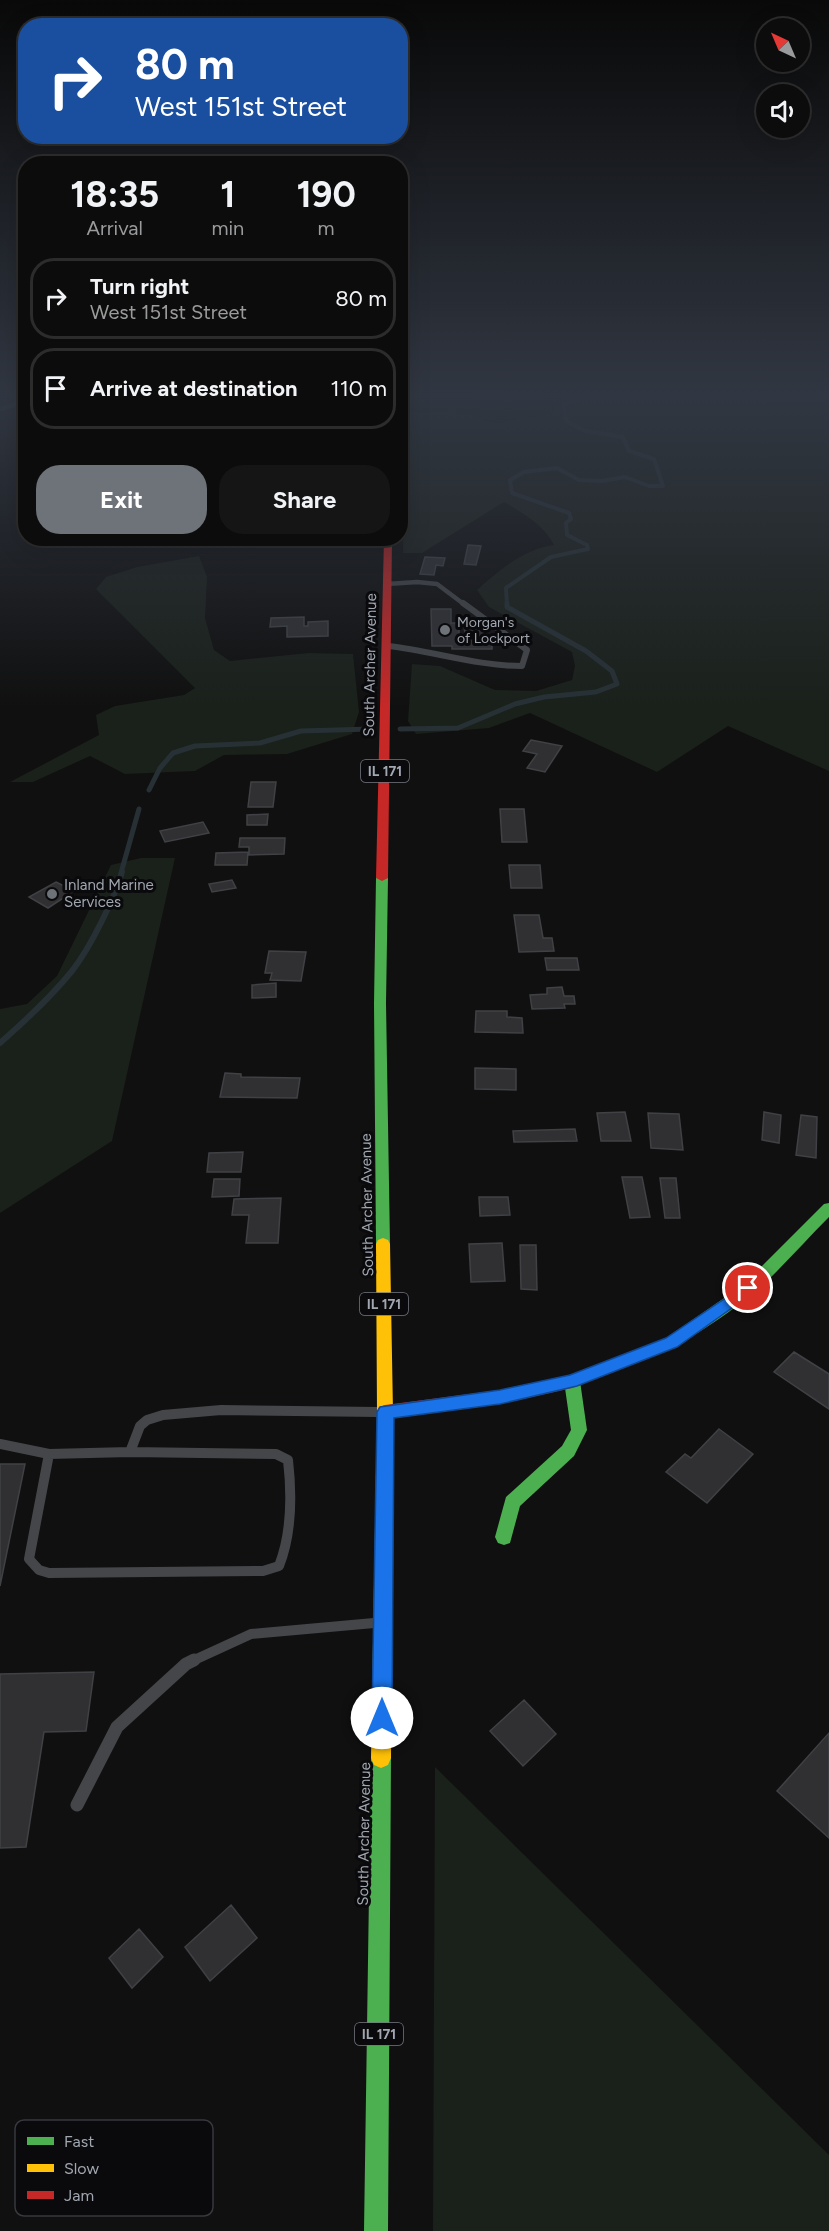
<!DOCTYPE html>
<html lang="en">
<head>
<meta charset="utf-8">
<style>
  :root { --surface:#0c0c0c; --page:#151515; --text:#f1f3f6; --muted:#9a9b9d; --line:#2c2c2d; --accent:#6e7279 }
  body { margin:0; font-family:Figtree,sans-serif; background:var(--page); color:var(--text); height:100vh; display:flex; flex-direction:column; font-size:22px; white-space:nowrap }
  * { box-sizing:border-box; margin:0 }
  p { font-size:20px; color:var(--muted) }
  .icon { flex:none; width:33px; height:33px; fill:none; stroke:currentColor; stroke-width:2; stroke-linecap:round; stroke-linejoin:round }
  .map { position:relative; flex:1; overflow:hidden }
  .side { position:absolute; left:18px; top:156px; width:390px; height:390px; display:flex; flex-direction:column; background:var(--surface); border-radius:24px; box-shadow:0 6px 24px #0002,0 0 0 2px var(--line) }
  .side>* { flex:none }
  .top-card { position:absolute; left:18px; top:18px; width:390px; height:126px; border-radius:24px; box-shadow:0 6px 24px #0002,0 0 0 2px var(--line); background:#1a4fa0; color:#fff; overflow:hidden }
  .needle { width:39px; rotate:316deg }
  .buttons { position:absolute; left:756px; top:18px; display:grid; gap:12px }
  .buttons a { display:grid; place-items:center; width:54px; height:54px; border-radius:50%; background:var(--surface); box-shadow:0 6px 24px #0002,0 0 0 2px var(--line); font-size:30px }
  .pin { position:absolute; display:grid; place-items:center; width:51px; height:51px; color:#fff; margin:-26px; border:3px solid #fff; border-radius:50%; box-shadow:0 2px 6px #0007 }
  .me { position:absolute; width:66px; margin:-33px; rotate:0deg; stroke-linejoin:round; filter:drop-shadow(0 0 4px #0008) }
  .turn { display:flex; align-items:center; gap:21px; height:126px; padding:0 18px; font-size:27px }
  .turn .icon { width:78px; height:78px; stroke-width:2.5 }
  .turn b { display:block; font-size:42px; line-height:51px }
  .eta { display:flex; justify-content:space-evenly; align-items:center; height:102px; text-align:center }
  .eta b { font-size:36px; font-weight:700; line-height:42px }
  .cta { display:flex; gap:12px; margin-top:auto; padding:12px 18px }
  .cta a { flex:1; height:69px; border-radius:24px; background:var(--accent); color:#fff; font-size:24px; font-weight:700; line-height:69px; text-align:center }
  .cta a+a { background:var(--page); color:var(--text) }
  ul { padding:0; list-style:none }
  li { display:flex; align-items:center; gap:18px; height:81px; margin:0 12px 9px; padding:0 6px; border:3px solid var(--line); border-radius:24px }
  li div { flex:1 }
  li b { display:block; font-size:22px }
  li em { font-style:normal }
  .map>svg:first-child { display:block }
  .green { fill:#1a201a }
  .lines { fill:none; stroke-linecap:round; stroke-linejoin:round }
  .stream-far2 { stroke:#273035; stroke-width:4 }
  .stream-far1 { stroke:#273035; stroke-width:5 }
  .stream { stroke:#273035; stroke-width:6 }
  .building { fill:#303033; stroke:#3f4144; stroke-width:1.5 }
  .lane-far3 { stroke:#444649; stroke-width:4.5 }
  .lane-far2 { stroke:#444649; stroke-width:6 }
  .lane-far1 { stroke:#444649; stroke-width:10 }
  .lane { stroke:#444649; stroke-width:13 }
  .fast { fill:#4caf50; fill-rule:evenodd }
  .slow { fill:#ffc107; fill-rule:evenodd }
  .jam { fill:#c62828; fill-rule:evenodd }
  .route { fill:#1a73e8; stroke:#114b97; stroke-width:1.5 }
  .poi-dot { fill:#6e7279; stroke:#0a0a0c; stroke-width:2 }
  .labels { text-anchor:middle; stroke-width:6; stroke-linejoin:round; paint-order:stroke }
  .far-poi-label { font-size:14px; fill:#a1a7b1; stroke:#0a0a0c; text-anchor:start }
  .shield { fill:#0a0a0c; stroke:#747880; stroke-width:1.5 }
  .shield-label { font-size:14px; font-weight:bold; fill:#a1a7b1 }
  .street-label { font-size:15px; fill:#a1a7b1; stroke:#0a0a0c }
  .poi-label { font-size:15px; fill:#a1a7b1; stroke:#0a0a0c; text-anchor:start }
  .key { fill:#0a0a0c; stroke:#37393e; stroke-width:1.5 }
  .key-label { font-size:16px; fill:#a1a7b1 }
</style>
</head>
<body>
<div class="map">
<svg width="829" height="2231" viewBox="0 0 829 2231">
  <rect width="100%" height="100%" fill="#101010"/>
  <path class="green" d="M 472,395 L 545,395 L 543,399 L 531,403 L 476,403 Z
    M 567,395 L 829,395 L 829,771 L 728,726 L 657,772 L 530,713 L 489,728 L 416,734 L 408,721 L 412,664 L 440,666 L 495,690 L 536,691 L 572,680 L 575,666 L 572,652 L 489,607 L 477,590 C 499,570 524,549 554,545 C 543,524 524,514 504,502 L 422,553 L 403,553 L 405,413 L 451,413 L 473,415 L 484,421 L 498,423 L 552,414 Z
    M 290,538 L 370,538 L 370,539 L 367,543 L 305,545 L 271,543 Z
    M 199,556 L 207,577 L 205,618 L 214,650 L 230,661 L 309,653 L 353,654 L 359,712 L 352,734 L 287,754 L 224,755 L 195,771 L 125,774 L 90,756 L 33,782 L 10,782 L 99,735 L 96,715 L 115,706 L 184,695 L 195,688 L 96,589 L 106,577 L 137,567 Z
    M 141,858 L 175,858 L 112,1141 L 0,1213 L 0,1009 L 27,1004 L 57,976 L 111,865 Z
    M 435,1767 L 829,2155 L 829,2231 L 433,2231 Z"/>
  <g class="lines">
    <path class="stream-far2" d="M 507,605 L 506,588 L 551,557 L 588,549 L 587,545 L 567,535 L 566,523 L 571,519 L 569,513 L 512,493 L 510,480 L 524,472 L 557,468 L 579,480 L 602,481 L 625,477 L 649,486 L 663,486 L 654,459 L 629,451 L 623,437 L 585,431 L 566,421 L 564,405 L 586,395"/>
    <path class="stream-far1" d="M 400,729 L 458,728 L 515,704 L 544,697 L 596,692 L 617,684 L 612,671 L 586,651 L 507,607 L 507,603
      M 149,790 L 160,768 L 173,753 L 195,746 L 260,743 L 301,731 L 371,729
      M 121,873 L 139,809"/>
    <path class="stream" d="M 0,1043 C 25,1021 51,997 72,971 C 90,948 114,900 122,872"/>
  </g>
  <path class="building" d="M 468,545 L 481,546 L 476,565 L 464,564 Z
    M 425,557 L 445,558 L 443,566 L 436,565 L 434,575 L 420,574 Z
    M 431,609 L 451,609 L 451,623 L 459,623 L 459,634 L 465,634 L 464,626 L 485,626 L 486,638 L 492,638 L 492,649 L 452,649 L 452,646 L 432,646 Z
    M 304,617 L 304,626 L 308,626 L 308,622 L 328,621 L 328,636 L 287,637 L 287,626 L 270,627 L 271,618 Z
    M 531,740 L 562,746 L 545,772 L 527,768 L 537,754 L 523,751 Z
    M 251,782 L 276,782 L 273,807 L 248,807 Z
    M 500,809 L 524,809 L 527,842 L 502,842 Z
    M 268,814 L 267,825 L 247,825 L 247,815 Z
    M 203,822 L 209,833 L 165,842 L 160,831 Z
    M 240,838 L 285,838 L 284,854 L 249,855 L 249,847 L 239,847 Z
    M 248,852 L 247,865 L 215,865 L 216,853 Z
    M 509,865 L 540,865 L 542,888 L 511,888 Z
    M 232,880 L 236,888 L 212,892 L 209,884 Z
    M 56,882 L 74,891 L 48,908 L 29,897 Z
    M 514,915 L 539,915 L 543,938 L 552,938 L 554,951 L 519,952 Z
    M 269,951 L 306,952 L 301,981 L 270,980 L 272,973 L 265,973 Z
    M 545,958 L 577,958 L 579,970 L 547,970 Z
    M 276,983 L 276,997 L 252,998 L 252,985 Z
    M 562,987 L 564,996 L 574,996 L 575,1004 L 564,1004 L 565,1008 L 532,1009 L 530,995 L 547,994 L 547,988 Z
    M 476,1011 L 507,1011 L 507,1017 L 522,1018 L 523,1033 L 475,1032 Z
    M 475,1068 L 516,1069 L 516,1090 L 475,1089 Z
    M 225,1073 L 241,1074 L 241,1077 L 300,1078 L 297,1098 L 220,1097 Z
    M 625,1112 L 631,1141 L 601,1141 L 597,1113 Z
    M 764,1112 L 781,1115 L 779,1143 L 762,1140 Z
    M 648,1113 L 679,1114 L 683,1150 L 651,1148 Z
    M 801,1115 L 817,1117 L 816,1158 L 796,1155 Z
    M 575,1129 L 577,1141 L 514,1142 L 513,1131 Z
    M 243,1152 L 241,1172 L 207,1172 L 209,1153 Z
    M 622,1177 L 642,1177 L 650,1217 L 630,1218 Z
    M 660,1178 L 676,1178 L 680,1218 L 665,1218 Z
    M 214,1179 L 240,1179 L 239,1196 L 212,1197 Z
    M 479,1197 L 508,1197 L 510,1215 L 480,1216 Z
    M 281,1198 L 278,1243 L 246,1243 L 249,1215 L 232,1215 L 234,1199 Z
    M 502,1243 L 505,1281 L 471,1282 L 469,1244 Z
    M 520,1245 L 536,1245 L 537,1290 L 521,1289 Z
    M 794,1352 L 829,1374 L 829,1409 L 774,1372 Z
    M 719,1429 L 753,1454 L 707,1503 L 666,1472 L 685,1454 L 691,1458 Z
    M 0,1464 L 25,1464 L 0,1586 Z
    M 94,1672 L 86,1731 L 44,1732 L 26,1847 L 0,1848 L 0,1674 Z
    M 524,1700 L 556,1734 L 523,1766 L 490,1731 Z
    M 829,1733 L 829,1838 L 777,1791 Z
    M 231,1905 L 257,1938 L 210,1981 L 185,1947 Z
    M 139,1929 L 163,1957 L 132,1988 L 109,1958 Z"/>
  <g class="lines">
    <path class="lane-far3" d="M 0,409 L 26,401
      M 387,584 L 417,582 L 437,584 L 465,605"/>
    <path class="lane-far2" d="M 388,646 C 433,651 477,666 522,666 L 527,650 L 463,603"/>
    <path class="lane-far1" d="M 0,1444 L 49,1454
      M 130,1452 L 276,1454 L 288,1460 C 292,1495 292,1533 279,1566 L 263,1571 L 49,1573 L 39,1570 L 29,1559 L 49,1454 Z
      M 130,1452 L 140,1426 L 147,1420 L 163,1415 L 221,1410 L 378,1412
      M 190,1662 L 251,1634 L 374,1623"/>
    <path class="lane" d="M 77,1805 L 117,1727 L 186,1664 L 194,1660"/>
    <path class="fast" d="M 382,875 L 388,878 L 386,1003 L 390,1244 L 388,1248 L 378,1248 L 376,1244 L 374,1003 L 376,878 Z
      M 829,1203 L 829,1217 C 804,1242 780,1270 754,1293 C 738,1306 668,1358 651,1352 L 649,1348 L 651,1344 L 665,1339 L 743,1285 L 824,1204 Z
      M 572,1374 L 578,1376 L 580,1381 L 587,1430 L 574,1456 L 520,1506 L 510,1543 L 504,1545 L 498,1543 L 495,1537 L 506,1497 L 562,1446 L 571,1430 L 564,1381 L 566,1376 Z
      M 381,1748 L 388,1751 L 391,1758 L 388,2231 L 364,2231 L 371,1758 L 374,1751 Z"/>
    <path class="slow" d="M 383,1238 L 388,1240 L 390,1244 L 393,1412 L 391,1758 L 388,1765 L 381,1768 L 374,1765 L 371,1758 L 377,1412 L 376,1244 L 378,1240 Z"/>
    <path class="jam" d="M 384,538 L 392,538 L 388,878 L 382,881 L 376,878 Z
      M 657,1342 L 663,1344 L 665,1348 L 663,1352 L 572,1388 L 500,1404 L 385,1419 L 379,1417 L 377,1412 L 379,1407 L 385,1405 L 500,1390 L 570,1375 Z"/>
  </g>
  <linearGradient id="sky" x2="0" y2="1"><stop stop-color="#090909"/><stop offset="0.56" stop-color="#313742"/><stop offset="1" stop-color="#313742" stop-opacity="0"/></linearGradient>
  <rect width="829" height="707" fill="url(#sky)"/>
  <path class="route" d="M 748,1283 L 753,1284 L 756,1288 L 753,1293 L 677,1347 L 577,1386 L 500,1404 L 394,1418 L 392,1718 L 389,1725 L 382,1727 L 375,1725 L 372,1718 L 377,1412 L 380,1407 L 500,1390 L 570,1375 L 666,1338 Z"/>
  <g class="poi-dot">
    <circle cx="445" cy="630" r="6"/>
    <circle cx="52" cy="894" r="6"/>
  </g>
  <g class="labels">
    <g class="far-poi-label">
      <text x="457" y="627">Morgan's<tspan x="457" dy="16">of Lockport</tspan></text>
    </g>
    <g class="shield">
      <rect x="361" y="760" width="48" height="22" rx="4.5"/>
      <rect x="360" y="1293" width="48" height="22" rx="4.5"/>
      <rect x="355" y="2023" width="48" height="22" rx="4.5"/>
    </g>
    <g class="shield-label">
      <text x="385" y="776">IL 171</text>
      <text x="384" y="1309">IL 171</text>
      <text x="379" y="2039">IL 171</text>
    </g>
    <g class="street-label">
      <text transform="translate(370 665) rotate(-89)" y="5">South Archer Avenue</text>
      <text transform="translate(367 1205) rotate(-91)" y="5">South Archer Avenue</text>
      <text transform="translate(364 1834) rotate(-89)" y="5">South Archer Avenue</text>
    </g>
    <g class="poi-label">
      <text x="64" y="890">Inland Marine<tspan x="64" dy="17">Services</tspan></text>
    </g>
  </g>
  <rect x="15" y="2120" width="198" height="96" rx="9" class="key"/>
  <rect x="27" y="2137" width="27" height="8" fill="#4caf50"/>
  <rect x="27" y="2164" width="27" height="8" fill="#ffc107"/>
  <rect x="27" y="2191" width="27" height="8" fill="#c62828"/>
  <g class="key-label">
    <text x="64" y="2147">Fast</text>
    <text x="64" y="2174">Slow</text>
    <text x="64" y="2201">Jam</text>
  </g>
</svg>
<div class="buttons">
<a><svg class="needle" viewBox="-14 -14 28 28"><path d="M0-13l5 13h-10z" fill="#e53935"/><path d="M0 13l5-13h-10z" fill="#9a9b9d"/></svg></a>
<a><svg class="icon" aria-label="sound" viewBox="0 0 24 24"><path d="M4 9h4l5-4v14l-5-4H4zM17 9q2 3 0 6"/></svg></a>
</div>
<div class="pin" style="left:748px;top:1288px;background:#d93025"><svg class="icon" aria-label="arrive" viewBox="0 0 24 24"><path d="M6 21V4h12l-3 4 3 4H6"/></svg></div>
<svg class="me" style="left:382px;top:1718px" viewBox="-20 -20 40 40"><circle r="19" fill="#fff"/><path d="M0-13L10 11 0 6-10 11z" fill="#1a73e8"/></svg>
<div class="top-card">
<div class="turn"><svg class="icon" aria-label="right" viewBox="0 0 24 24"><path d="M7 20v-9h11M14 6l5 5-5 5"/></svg><div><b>80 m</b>West 151st Street</div></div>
</div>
<section class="side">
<div class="eta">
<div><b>18:35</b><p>Arrival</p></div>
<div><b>1</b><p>min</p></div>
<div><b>190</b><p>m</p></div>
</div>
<ul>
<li><svg class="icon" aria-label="right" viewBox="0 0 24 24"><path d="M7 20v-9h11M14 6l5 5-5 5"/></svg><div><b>Turn right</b><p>West 151st Street</p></div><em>80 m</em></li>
<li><svg class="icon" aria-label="arrive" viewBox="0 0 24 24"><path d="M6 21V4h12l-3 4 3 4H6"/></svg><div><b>Arrive at destination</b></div><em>110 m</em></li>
</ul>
<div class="cta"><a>Exit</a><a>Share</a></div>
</section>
</div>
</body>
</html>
